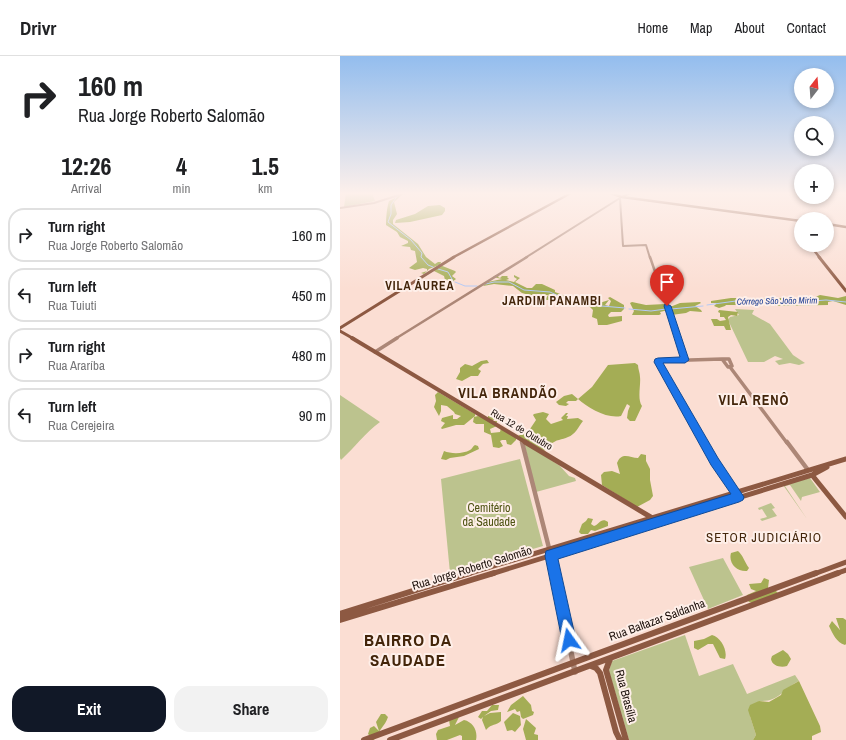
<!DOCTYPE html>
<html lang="en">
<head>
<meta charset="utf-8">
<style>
  :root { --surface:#fff; --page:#f2f2f2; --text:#202124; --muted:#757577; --line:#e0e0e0; --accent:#111827 }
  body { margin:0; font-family:"Archivo Narrow",sans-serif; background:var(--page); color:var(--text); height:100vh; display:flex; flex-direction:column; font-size:15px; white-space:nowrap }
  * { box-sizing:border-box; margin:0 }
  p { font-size:13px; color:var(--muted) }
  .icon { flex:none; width:22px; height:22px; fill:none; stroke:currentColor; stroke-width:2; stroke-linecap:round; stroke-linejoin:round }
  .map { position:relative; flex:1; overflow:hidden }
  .drawer { display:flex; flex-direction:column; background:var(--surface); width:340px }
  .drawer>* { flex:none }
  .top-card { background:#fff; color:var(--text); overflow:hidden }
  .needle { width:26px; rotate:17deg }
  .controls { position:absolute; left:454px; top:12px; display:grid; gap:8px }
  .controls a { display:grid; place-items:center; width:40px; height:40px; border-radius:50%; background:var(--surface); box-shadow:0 2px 6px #0003; font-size:20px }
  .pin { position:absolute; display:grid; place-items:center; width:34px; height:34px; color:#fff; margin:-41px -17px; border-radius:50% 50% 50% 0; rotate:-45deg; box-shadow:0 0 4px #0007 }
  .pin .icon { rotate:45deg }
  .me { position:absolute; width:44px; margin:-22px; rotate:348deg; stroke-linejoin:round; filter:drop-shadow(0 0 3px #0008) }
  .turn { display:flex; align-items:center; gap:14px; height:84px; padding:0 12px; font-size:18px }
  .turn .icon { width:52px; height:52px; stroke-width:2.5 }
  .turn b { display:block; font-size:28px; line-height:34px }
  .eta { display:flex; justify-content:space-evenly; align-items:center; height:68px; text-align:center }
  .eta b { font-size:24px; font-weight:700; line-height:28px }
  .button { display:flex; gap:8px; margin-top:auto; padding:8px 12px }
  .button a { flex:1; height:46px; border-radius:16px; background:var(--accent); color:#fff; font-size:16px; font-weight:700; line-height:46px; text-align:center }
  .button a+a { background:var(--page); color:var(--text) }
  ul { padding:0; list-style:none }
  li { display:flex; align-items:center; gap:12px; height:54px; margin:0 8px 6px; padding:0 4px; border:2px solid var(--line); border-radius:16px }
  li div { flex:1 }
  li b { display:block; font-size:15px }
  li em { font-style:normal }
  header { display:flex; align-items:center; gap:24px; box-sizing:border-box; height:56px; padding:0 20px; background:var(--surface); border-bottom:1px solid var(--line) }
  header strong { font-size:19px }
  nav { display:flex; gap:22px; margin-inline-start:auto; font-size:14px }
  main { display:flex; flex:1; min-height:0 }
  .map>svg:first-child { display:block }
  .green { fill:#bcc38e }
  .forest { fill:#a4ad55 }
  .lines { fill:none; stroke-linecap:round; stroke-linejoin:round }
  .stream { stroke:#b4caf7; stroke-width:1 }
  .tertiary-far4 { stroke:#ac8777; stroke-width:2 }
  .tertiary-far3 { stroke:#ac8777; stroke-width:2.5 }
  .tertiary-far2 { stroke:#ac8777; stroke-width:3.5 }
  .tertiary-far1 { stroke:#ac8777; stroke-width:4.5 }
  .tertiary { stroke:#ac8777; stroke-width:5.5 }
  .secondary-far4 { stroke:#8d5942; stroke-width:2.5 }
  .secondary-far3 { stroke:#8d5942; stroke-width:3 }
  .secondary-far2 { stroke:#8d5942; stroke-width:4 }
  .secondary-far1 { stroke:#8d5942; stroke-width:5 }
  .secondary { stroke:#8d5942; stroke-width:6 }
  .route { fill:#1a73e8; stroke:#114b97 }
  .labels { text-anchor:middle; stroke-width:4; stroke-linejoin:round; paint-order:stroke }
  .far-water-label { font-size:9px; font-style:italic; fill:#204195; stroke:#feefe9 }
  .street-label { font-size:10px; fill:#1c100b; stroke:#feefe9 }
  .far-district-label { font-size:12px; font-weight:bold; letter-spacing:1px; fill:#43250a; stroke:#feefe9 }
  .near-park-label { font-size:12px; fill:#4e5312; stroke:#feefe9 }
  .near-street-label { font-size:12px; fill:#1c100b; stroke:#feefe9 }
  .near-neighbourhood-label { font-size:13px; letter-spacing:1px; fill:#43250a; stroke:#feefe9 }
  .district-label { font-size:14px; font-weight:bold; letter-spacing:1px; fill:#43250a; stroke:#feefe9 }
  .near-district-label { font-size:17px; font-weight:bold; letter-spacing:1px; fill:#43250a; stroke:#feefe9 }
</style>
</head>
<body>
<header>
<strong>Drivr</strong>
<nav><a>Home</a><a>Map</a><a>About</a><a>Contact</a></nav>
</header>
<main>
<section class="drawer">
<div class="top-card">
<div class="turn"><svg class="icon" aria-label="right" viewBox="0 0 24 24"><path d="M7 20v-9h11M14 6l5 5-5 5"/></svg><div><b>160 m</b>Rua Jorge Roberto Salomão</div></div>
</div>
<div class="eta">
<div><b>12:26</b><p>Arrival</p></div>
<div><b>4</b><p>min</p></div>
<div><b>1.5</b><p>km</p></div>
</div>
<ul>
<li><svg class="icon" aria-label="right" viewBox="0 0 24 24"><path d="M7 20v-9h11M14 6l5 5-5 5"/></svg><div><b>Turn right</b><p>Rua Jorge Roberto Salomão</p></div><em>160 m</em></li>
<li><svg class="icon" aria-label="left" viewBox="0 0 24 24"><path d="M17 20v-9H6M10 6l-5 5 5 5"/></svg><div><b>Turn left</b><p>Rua Tuiuti</p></div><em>450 m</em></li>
<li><svg class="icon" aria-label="right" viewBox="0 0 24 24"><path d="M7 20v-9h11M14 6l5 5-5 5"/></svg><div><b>Turn right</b><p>Rua Araríba</p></div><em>480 m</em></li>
<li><svg class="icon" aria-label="left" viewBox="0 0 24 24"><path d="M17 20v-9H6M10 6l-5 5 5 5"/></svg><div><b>Turn left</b><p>Rua Cerejeira</p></div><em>90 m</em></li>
</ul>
<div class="button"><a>Exit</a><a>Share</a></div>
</section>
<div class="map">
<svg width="506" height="684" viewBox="0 0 506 684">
  <rect width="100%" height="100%" fill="#fbded3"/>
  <path class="green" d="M 6,137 L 32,137 L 35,145 L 4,151 Z
    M 395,253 L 414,254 L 412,258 L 430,268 L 453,299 L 465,307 L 459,309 L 450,307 L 439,309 L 435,305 L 443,303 L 435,300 L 424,306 L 408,306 L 388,264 L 390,261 L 399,259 Z
    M 0,339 L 40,366 C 25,377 15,391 1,404 L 0,402 Z
    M 184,386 L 220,410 L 229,420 L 235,422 L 236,425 L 196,436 Z
    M 180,403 L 203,490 L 110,517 L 101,423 Z
    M 470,422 L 480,436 L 462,441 L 461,445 L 450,429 L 445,430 L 467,463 L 443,429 Z
    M 431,447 L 435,452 L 432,453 L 437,460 L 422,465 L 420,463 L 427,461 L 422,453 L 419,454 L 418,452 Z
    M 383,502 L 403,539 L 368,553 L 349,511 Z
    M 345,579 L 359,620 L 393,608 L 407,638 L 455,619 L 459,625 C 442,633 440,646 419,645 L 410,660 L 416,679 L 413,684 L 289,684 L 269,615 L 272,605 Z"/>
  <path class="forest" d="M 63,138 L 54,146 L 57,158 L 53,164 L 53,168 L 78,188 L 86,201 L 95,208 L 98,206 L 101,206 L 100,209 L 115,215 L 116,216 L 112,220 L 116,223 L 112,226 L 105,224 L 104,220 L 92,214 L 99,209 L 89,213 L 84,218 L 81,217 L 87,215 L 87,213 L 83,212 L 75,214 L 69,212 L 77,206 L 75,195 L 71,194 L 70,191 L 61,190 L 68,187 L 68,185 L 60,181 L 57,176 L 46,169 C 46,161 47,151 49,145 Z
    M 100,149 L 105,152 L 105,155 L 102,159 L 70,166 L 55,167 L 56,164 L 75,158 L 88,150 Z
    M 156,219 L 159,219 L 158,221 L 160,222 L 162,220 L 168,220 L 167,221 L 169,223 L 166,224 L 174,226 L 177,223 L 174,221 L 174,219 L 180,222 L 175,226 L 187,232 L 192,232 L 196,228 L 202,228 L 215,234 L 215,236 L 233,243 L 226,245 L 228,247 L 224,246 L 219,248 L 219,246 L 215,246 L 221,245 L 213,242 L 211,244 L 205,244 L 208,239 L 189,239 L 182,237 L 173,230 L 154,228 L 143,230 L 148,226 L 162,223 L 153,221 Z
    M 480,239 L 498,242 L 506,240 L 506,249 L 493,245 L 488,246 L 488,249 L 432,250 L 416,247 L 401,246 L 398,249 L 386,249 L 385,250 L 379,252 L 374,250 L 377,247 L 371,247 L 371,245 L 391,242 L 473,242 Z
    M 270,241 L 284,249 L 284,253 L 281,256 L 271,256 L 268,259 L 269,261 L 282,260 L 282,265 L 267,269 L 258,269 L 257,263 L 252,261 L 253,254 L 250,251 L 244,251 L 234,246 L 237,245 L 236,242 L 253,249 L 269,244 L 265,249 L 269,250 L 271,245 L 268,242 Z
    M 292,246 L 306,249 L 325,248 L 328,254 L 320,256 L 321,258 L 319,259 L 292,259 L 294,255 L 290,247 Z
    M 360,246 L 361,247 L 355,250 L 361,254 L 362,256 L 350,255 L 346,257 L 331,259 L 330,251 L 340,247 Z
    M 379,254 L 398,256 L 397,260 L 391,259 L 388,261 L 391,274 L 386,274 L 384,270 L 374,270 L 371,263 L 377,263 L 380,265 L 386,264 L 384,261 L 380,261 L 380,257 L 378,256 Z
    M 147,304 L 149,307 L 143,308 L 138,313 L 141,315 L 138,320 L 131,320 L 122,325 L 116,323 L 120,316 L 120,312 L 125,308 L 132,310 L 141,305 Z
    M 295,307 L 298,309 C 298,313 300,317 300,321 C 301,329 297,343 302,350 L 295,365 L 290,365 L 287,362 L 288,355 L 290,350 L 287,348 L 281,360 C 267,363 248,352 238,343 L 236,345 L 228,345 L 226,347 L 229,348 L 226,350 L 219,349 L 216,346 L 224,340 L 232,338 L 238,343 L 252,331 L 268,309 Z
    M 98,336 L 135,358 L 135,360 L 124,369 L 116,369 L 102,373 L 101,372 L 105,367 L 101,365 L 102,362 L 113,359 L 113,363 L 117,363 L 121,360 L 115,358 L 114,356 L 107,350 L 101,349 L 101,355 L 99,360 L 94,351 L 96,345 L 95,339 Z
    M 203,356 L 209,358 L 206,363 L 211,368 L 223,364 L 221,362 L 226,357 L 228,357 L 226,360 L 228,360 L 227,363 L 238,362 L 243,365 C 239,370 235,379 228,381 C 222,384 216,383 210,389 L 208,388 L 204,394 L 206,396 L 178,380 L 190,373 L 196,364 L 193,359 L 194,358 Z
    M 138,360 L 148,363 L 148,360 L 155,361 L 153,365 L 157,365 L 156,370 L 157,370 L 150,373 L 151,377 L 160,376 L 161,372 L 176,381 L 176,384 L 171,389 L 167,388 L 166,384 L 162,384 L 160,385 L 163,390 L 159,392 L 153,391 L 151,379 L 144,376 L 144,368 L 136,368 L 133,366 L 134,361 Z
    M 135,389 L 138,390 L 139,393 L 124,400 L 110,402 L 106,404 L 101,403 L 104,395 C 111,398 123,398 130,394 C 132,393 133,390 135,389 Z
    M 301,398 L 306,399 L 306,405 L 310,413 L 310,424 L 313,440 L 310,444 L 297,451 L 262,429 L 261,419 L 264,416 L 272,415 L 280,418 L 277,407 C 282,395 290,402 298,402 Z
    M 248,462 L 253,463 L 251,468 L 254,470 C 259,469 261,461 268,466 L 268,470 L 255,475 L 251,474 L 248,478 L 241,478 L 239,476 L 242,468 L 246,465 Z
    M 398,495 C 403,499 405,507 409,512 L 407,515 C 397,516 388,507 391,497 Z
    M 424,522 L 429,524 L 428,532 L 435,534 L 438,537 L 413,547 L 409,546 L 406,542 L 407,539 L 416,535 L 411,533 L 409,528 L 421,527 Z
    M 496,562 L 503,562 L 506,564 L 506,588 L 505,589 C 496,586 493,578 489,570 L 492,565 L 500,574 Z
    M 372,579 C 381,581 388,595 385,603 L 380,602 L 373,588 L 368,588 L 358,594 L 354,592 L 354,585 L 364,583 Z
    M 443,594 L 448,598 L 451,603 L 447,610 C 441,612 432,610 431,603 L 432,600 Z
    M 459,625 L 480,670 L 481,676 L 472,680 L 472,684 L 413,684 L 416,679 L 408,654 L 410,649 L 419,645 L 429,646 L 441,639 L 443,634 Z
    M 183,640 L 191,649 L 192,655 L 194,656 L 193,659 L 183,663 L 181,661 L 180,655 L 177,656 L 175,653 L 167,656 L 171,649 Z
    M 152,649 L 159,649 L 158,654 L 151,655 L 144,660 L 150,657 L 161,656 L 161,665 C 156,670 152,667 146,674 L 142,664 L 143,661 L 141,663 L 138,661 L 142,655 L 147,655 Z
    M 173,657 L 180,660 L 181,669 L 175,676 L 172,674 L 167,675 L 164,666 Z
    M 41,658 L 45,658 L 48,661 C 45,670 38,675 34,684 L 29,684 L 30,680 L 28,678 L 30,672 L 34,670 L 39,675 L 36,666 Z
    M 119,661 L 115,669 L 124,664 C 133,666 138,675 136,684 L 122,684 L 122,680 L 120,679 L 107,684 L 97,684 L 96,678 L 98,674 L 110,670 L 109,664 Z
    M 186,663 L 196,672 L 194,678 L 198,679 L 198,684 L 186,684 L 183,673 Z"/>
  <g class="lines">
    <path class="stream" d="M 56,137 L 58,139 L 51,149 L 51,158 L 48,166 L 71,184 L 82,197 L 81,201 L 88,209 L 93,211
      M 98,213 L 108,216 L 113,225
      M 115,226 L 125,230 L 137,230
      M 146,228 L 154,226 L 169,226 L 184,234 L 210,236 L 223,242 L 244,246 L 250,249 L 285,252
      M 367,249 L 403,244 L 446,247 L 486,244 L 506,246
      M 289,253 L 311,255 L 326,253
      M 331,253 L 363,250"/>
    <path class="tertiary-far4" d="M 280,142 L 283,190 L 306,189 L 310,202
      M 0,152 L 34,147 L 65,137
      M 185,202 L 280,142"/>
    <path class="tertiary-far3" d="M 310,201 L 338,283
      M 55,283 L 187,201"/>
    <path class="tertiary-far2" d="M 338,282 L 345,304
      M 35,296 L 57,282
      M 382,303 L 389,303 L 392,310 L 388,311 Z
      M 390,311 L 447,387
      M 182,384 L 183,387
      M 365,387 L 318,305 L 382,303"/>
    <path class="tertiary-far1" d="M 182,386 L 209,492 L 213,496 L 211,500 L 215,518
      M 364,386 L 399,441
      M 447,386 L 468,414"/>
    <path class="tertiary" d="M 215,517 L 235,616"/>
    <path class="secondary-far4" d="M 270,137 L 282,141 L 461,165
      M 282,141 L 290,137
      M 459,165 L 461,178
      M 487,168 L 506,171
      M 470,189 L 480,202
      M 112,202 L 231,137"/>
    <path class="secondary-far3" d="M 479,201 L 506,235
      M 0,272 L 114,201
      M 0,275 L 14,283"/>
    <path class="secondary-far2" d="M 12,282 L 187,387"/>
    <path class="secondary-far1" d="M 185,386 L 314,463
      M 474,418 L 487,411
      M 472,419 L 506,461
      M 127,518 L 506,403
      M 151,518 L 472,419
      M 474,518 L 506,506
      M 495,518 L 506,514"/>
    <path class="secondary" d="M 0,558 L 130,517
      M 0,564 L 154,517
      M 270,603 L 266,614 L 286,684
      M 251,610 L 256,612 L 260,617 L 276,676 L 280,684
      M 24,684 L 476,517
      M 50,684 L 498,517"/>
  </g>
  <linearGradient id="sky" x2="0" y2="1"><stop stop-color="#93bdee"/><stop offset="0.59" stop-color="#fdf0eb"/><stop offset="1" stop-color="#fdf0eb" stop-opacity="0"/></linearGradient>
  <rect width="506" height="233" fill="url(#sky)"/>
  <path class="route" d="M 325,248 L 327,248 L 331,250 L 349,304 L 345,307 L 323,307 L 378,402 L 404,441 L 403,444 L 399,446 L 218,503 L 236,584 L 234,589 L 229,591 L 224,589 L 222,584 L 205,500 L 206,495 L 391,438 L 371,409 L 314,306 L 315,303 L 318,302 L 340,301 L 324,250 Z"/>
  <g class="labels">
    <g class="far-water-label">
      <text transform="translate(437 245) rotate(-1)" y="3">Córrego São João Mirim</text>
    </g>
    <g class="street-label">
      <text transform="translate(182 373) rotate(31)" y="4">Rua 12 de Outubro</text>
    </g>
    <g class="far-district-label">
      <text x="80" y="234">VILA ÁUREA</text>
      <text x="212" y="249">JARDIM PANAMBI</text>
    </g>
    <g class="near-park-label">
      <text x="149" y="456">Cemitério<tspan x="149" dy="14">da Saudade</tspan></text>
    </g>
    <g class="near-street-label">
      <text transform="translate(132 512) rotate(-17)" y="4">Rua Jorge Roberto Salomão</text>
      <text transform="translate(317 564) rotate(-20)" y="4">Rua Baltazar Saldanha</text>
      <text transform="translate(286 640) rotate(75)" y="4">Rua Brasília</text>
    </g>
    <g class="near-neighbourhood-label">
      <text x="424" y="486">SETOR JUDICIÁRIO</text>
    </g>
    <g class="district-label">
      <text x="168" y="342">VILA BRANDÃO</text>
      <text x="414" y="349">VILA RENÔ</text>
    </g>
    <g class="near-district-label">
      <text x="68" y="590">BAIRRO DA<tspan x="68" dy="20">SAUDADE</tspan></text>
    </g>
  </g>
</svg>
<div class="controls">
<a><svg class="needle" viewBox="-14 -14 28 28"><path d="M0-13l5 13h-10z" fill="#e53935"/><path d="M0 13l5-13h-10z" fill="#757577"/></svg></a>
<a><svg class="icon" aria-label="search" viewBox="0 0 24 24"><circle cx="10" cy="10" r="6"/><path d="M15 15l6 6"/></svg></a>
<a>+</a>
<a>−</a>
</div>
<div class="pin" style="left:327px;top:250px;background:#d93025"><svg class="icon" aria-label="arrive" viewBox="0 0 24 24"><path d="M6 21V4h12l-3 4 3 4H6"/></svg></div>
<svg class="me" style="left:229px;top:584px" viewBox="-20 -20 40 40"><path d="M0-17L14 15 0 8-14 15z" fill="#1a73e8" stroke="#fff" stroke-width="4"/></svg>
</div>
</main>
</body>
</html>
